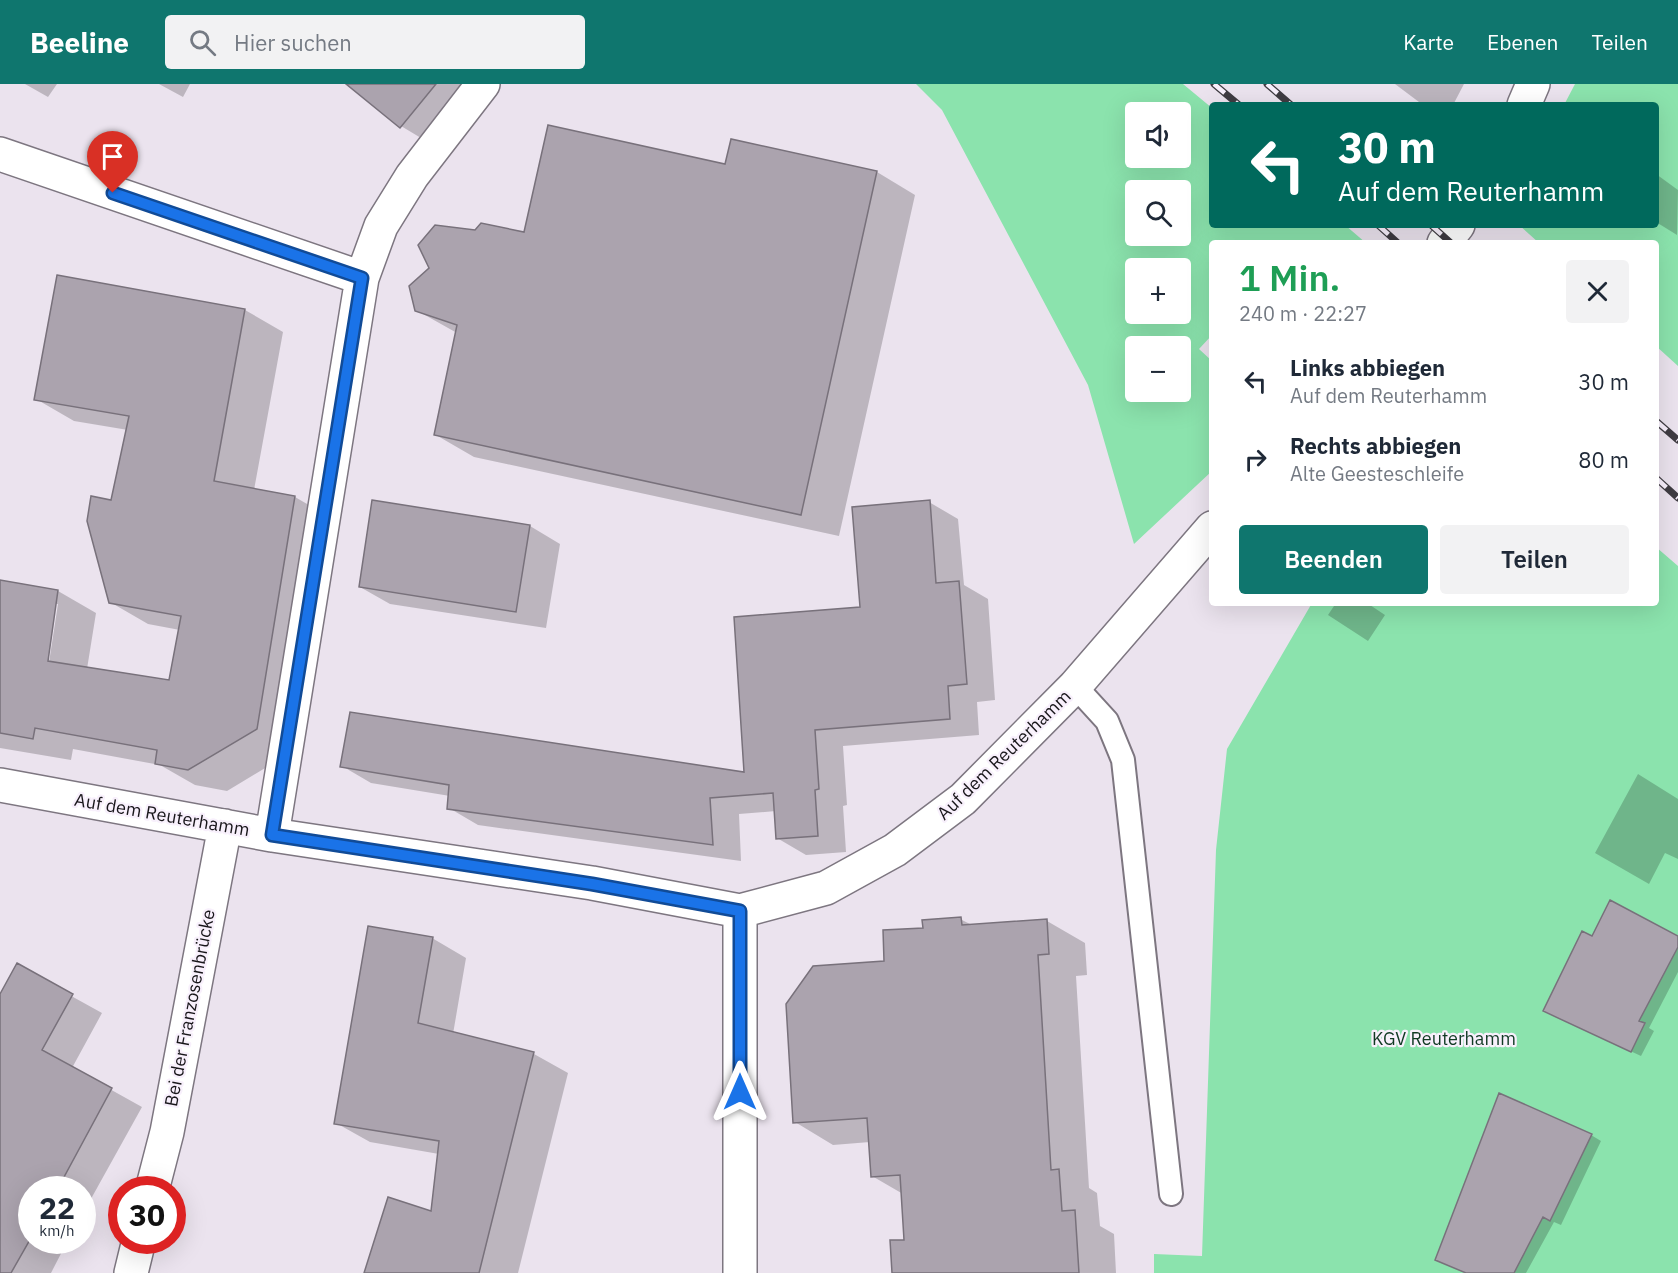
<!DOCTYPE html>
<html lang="de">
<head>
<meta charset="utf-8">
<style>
  :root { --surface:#fff; --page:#f2f2f3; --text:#1f2937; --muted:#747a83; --accent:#0f766e }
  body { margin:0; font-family:"IBM Plex Sans",sans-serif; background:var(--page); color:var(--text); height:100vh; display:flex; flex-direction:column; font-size:22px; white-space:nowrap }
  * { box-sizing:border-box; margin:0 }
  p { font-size:20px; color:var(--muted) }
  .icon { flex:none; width:33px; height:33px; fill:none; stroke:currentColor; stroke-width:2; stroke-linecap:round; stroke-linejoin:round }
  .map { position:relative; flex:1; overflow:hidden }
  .side { position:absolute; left:1209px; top:156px; width:450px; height:366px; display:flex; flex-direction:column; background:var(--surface); border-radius:6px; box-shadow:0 6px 24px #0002 }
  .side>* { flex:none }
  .top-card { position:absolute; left:1209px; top:18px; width:450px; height:126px; border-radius:6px; box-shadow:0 6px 24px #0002; background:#00695c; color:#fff; overflow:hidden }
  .fabs { position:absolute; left:1125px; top:18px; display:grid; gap:12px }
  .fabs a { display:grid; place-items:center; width:66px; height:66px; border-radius:6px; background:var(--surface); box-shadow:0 6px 24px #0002; font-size:30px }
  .speed { position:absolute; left:18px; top:1092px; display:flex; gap:12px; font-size:30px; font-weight:700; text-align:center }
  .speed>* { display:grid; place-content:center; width:78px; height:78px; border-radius:50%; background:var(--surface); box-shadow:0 6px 24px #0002; line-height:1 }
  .speed small { font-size:15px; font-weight:400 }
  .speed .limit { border:9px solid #d22; background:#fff; color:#111 }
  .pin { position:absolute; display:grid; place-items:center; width:51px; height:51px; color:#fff; margin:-62px -26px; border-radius:50% 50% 50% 0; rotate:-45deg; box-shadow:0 0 6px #0007 }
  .pin .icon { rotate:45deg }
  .me { position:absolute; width:66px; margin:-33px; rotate:0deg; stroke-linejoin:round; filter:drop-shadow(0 0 4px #0008) }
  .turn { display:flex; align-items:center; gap:21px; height:126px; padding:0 30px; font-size:27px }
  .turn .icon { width:78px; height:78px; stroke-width:2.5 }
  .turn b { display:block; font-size:42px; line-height:51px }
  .round { display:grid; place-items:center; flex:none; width:63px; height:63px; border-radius:6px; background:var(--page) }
  .overview { display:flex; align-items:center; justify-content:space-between; height:102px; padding:0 30px }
  h1 { font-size:36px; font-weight:600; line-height:45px; color:#1e9e55 }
  .primary-button { display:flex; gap:12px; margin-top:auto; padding:12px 30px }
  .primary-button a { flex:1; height:69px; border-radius:6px; background:var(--accent); color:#fff; font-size:24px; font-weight:600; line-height:69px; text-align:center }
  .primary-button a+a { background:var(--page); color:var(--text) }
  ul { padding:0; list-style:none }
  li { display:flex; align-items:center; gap:18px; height:78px; padding:0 30px }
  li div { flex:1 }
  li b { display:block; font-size:22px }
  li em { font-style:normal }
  header { display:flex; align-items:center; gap:36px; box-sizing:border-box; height:84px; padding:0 30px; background:var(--accent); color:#fff }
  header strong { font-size:28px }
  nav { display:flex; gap:33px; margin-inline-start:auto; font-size:21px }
  .search { width:420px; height:54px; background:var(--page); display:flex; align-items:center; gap:15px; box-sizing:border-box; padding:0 21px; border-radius:6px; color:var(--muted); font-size:22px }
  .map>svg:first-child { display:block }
  .green { fill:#8be3ad; fill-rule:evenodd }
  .shadow { fill:#0003; fill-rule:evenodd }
  .building { fill:#aba3ae; stroke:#78717b; stroke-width:1.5 }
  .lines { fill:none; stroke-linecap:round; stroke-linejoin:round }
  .lane-casing { stroke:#7d7680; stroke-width:26 }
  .street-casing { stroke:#7d7680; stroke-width:36 }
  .lane { stroke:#fff; stroke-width:22 }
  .street { stroke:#fff; stroke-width:33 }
  .rail-casing { stroke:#3f3c42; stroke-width:7 }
  .rail { stroke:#f8f0fc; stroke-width:4.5; stroke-dasharray:14; stroke-linecap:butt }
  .route-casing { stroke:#114b97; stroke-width:15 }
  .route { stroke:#1a73e8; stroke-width:10 }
  .labels { text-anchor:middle; stroke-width:4.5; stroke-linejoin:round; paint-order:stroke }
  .street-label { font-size:18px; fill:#18161a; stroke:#f8f0fc }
  .park-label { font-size:18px; fill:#103a23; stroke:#f8f0fc }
</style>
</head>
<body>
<header>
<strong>Beeline</strong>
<div class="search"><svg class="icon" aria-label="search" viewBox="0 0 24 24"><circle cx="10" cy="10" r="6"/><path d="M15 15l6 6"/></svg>Hier suchen</div>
<nav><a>Karte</a><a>Ebenen</a><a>Teilen</a></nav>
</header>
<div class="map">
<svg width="1678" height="1189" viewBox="0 0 1678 1189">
  <rect width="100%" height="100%" fill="#ebe3ee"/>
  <path class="green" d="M 916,0 L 1183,0 L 1212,24 L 1212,141 L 1345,141 L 1366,159 L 1212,159 L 1212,251 L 1199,265 L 1212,277 L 1212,387 L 1134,460 L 1088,301 L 942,26 ZM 1136,28 L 1180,28 L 1180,74 L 1136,74 ZM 1136,106 L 1180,106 L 1180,152 L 1136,152 ZM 1136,184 L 1180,184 L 1180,230 L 1136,230 ZM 1136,262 L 1180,262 L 1180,308 L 1136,308 Z
    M 1575,0 L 1678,0 L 1678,282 L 1656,262 L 1656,159 L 1539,159 L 1519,141 L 1656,141 L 1656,21 L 1564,21 Z
    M 1656,463 L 1678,482 L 1678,1189 L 1154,1189 L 1154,1170 L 1202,1172 L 1216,766 L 1227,665 L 1312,519 L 1656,519 Z"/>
  <path class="shadow" d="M 25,0 L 57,0 L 48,13 Z
    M 159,0 L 190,0 L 183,13 Z
    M 358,0 L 480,0 L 431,60 L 401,42 Z
    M 1395,0 L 1464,0 L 1453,21 L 1423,21 Z
    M 726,81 L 877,88 L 915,111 L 839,452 L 474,373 L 436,351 L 457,249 L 416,226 L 476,148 L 525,150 Z
    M 1656,90 L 1678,106 L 1677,151 L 1656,138 Z
    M 58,193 L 245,226 L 283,248 L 254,406 L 295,413 L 333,435 L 295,666 L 227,707 L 195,701 L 160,681 L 73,665 L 71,676 L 0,664 L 0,497 L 58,507 L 96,529 L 87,585 L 170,597 L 180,546 L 148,540 L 110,518 L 112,418 L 128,346 L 74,337 L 36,315 ZM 55,520 L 58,520 L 48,585 L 45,584 Z
    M 929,418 L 958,435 L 964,501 L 988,515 L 995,616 L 977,618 L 979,651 L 843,662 L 847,721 L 843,722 L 846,768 L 806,771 L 777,754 L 776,727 L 739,730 L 741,777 L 478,741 L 449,724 L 450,712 L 371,699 L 342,682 L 746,690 L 861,525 Z
    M 530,442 L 560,460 L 546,544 L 390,520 L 360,503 Z
    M 1336,519 L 1367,519 L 1385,531 L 1368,557 L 1328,531 Z
    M 1638,690 L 1678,715 L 1678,775 L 1665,769 L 1649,800 L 1595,769 Z
    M 960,835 L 972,841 L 1047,837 L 1085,859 L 1087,891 L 1076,892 L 1089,1104 L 1097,1109 L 1100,1142 L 1114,1150 L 1116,1189 L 893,1189 L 906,1157 L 903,1110 L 872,1092 L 870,1058 L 833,1061 L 795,1038 L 886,878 L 924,845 Z
    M 1678,853 L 1678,888 L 1649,944 L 1654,947 L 1641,972 L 1555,932 Z
    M 432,854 L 466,874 L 453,950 L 534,970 L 568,989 L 518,1189 L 371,1189 L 432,1129 L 439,1070 L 370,1058 L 336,1039 Z
    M 17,882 L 102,929 L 72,984 L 142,1023 L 82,1131 L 82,1106 L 32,1106 L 32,1156 L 68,1156 L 51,1189 L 0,1189 L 0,913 Z
    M 1591,1051 L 1601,1057 L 1561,1141 L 1554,1138 L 1526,1189 L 1492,1189 Z"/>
  <path class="building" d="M 346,0 L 436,0 L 400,44 Z
    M 548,41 L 725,80 L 731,55 L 877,87 L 801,431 L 434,351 L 457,241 L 415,227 L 409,202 L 429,184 L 418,161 L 435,141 L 475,146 L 481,139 L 524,148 Z
    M 57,191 L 245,225 L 214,397 L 295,412 L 257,645 L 188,686 L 155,680 L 157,666 L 35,644 L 33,655 L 0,649 L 0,496 L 58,506 L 48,577 L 169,596 L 181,532 L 109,519 L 87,437 L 91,412 L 111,416 L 129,332 L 34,316 Z
    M 372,416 L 530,441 L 516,528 L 359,503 Z
    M 930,416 L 936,499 L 959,497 L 967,600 L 948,602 L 950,635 L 815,646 L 819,705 L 815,706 L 818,752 L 776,755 L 773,709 L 710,714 L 713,761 L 447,725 L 449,701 L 340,683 L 350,628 L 744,688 L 734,533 L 860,523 L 852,423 Z
    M 1610,816 L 1678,852 L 1678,863 L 1639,937 L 1645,939 L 1631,968 L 1543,927 L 1582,847 L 1592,852 Z
    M 961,833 L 962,841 L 1047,835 L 1049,870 L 1038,871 L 1051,1086 L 1059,1085 L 1062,1127 L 1075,1126 L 1079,1189 L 892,1189 L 890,1156 L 904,1156 L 900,1091 L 871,1093 L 867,1034 L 793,1039 L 786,920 L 813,882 L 884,877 L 883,846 L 923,844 L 922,836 Z
    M 368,842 L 433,853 L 418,939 L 534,968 L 479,1189 L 364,1189 L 388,1113 L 431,1127 L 439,1057 L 334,1040 Z
    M 17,879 L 73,910 L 42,966 L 112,1004 L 57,1106 L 32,1106 L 32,1152 L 11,1189 L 0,1189 L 0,910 Z
    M 1499,1009 L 1592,1050 L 1550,1137 L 1543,1133 L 1514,1189 L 1466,1189 L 1435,1176 Z"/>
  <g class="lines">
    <defs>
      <path id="lane" d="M 1075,602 L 1107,637 L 1123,676 L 1171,1110"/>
      <path id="street" d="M 1524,21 L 1533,0
        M 0,70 L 362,194
        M 1444,159 L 1458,141
        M 0,701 L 272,751 L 592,799 L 740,827 L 826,804 L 895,766 L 963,715 L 1075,602 L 1212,444
        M 272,751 L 362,194 L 381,142 L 412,92 L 483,0
        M 152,1106 L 167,1048 L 225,742
        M 131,1189 L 139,1156
        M 740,1189 L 740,827"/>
    </defs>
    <use href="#lane" class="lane-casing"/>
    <use href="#street" class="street-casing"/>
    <use href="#lane" class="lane"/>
    <use href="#street" class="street"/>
    <defs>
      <path id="rail" d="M 1214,0 L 1239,21
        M 1267,0 L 1291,21
        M 1378,141 L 1398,159
        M 1431,141 L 1451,159
        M 1656,337 L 1678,356
        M 1656,394 L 1678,414"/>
    </defs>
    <use href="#rail" class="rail-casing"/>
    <use href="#rail" class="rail"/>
  </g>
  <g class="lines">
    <defs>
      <path id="route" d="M 113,109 L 362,194 L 272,751 L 592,800 L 740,827 L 740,1008"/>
    </defs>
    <use href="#route" class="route-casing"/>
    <use href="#route" class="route"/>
  </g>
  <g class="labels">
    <g class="street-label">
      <text transform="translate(1004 671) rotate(-44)" y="6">Auf dem Reuterhamm</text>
      <text transform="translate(162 731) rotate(10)" y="6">Auf dem Reuterhamm</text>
      <text transform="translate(190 924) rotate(-79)" y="6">Bei der Franzosenbrücke</text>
    </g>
    <g class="park-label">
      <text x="1444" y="961">KGV Reuterhamm</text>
    </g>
  </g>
</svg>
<div class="fabs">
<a><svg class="icon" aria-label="sound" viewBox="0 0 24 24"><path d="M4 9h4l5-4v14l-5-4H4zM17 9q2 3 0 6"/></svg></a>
<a><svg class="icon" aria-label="search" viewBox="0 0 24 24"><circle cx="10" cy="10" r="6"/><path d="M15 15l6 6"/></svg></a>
<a>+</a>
<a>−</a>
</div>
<div class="speed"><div>22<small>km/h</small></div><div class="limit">30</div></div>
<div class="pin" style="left:113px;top:109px;background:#d93025"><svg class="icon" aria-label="arrive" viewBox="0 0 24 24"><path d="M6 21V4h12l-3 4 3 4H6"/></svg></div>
<svg class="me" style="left:740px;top:1008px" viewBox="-20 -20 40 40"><path d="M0-17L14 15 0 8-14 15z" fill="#1a73e8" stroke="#fff" stroke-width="4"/></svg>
<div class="top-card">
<div class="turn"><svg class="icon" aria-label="left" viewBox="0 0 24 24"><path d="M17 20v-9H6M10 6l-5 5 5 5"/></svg><div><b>30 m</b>Auf dem Reuterhamm</div></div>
</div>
<section class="side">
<div class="overview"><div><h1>1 Min.</h1><p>240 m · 22:27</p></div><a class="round"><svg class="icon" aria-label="close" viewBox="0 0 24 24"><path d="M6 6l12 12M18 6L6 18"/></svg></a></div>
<ul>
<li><svg class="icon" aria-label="left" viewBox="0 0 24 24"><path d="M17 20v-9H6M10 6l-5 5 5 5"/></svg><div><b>Links abbiegen</b><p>Auf dem Reuterhamm</p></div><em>30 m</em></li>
<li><svg class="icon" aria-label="right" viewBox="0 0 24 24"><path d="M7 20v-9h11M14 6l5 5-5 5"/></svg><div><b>Rechts abbiegen</b><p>Alte Geesteschleife</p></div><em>80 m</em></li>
</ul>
<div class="primary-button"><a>Beenden</a><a>Teilen</a></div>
</section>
</div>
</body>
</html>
